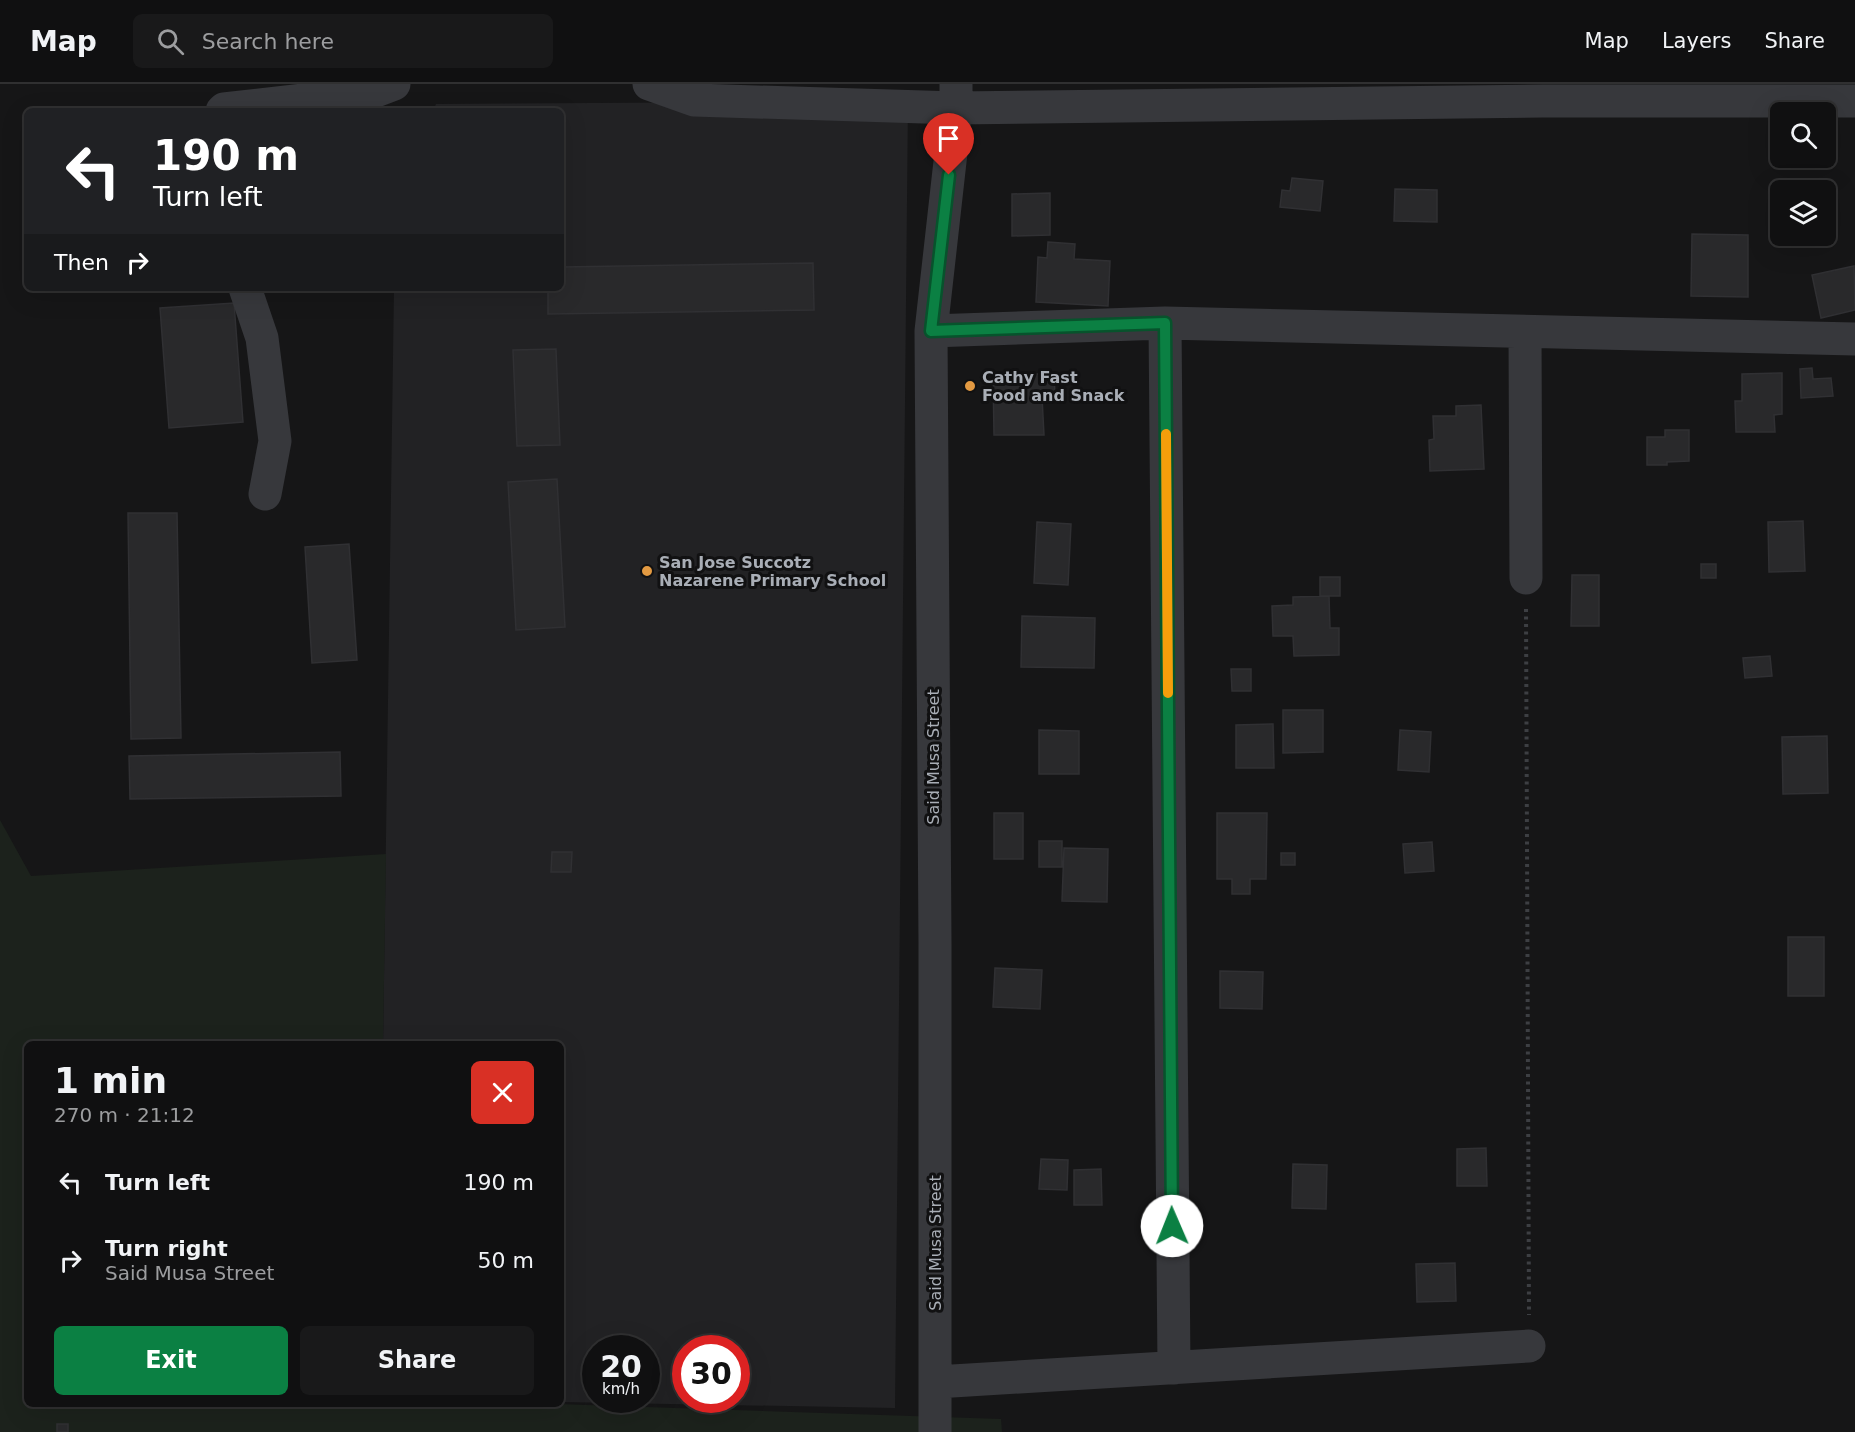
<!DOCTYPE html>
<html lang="en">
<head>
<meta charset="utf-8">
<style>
  :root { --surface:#101011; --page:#19191a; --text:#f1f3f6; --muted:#9c9d9f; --line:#303031; --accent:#0b8043 }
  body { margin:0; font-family:"DejaVu Sans",sans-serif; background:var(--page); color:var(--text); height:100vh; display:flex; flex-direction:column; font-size:22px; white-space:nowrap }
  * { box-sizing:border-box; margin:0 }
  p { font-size:20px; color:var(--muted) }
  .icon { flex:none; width:33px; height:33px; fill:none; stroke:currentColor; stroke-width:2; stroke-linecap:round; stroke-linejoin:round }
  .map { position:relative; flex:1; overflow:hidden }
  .side { position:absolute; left:24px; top:957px; width:540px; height:366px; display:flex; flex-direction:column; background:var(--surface); border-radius:9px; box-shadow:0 6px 24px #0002,0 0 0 2px var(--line) }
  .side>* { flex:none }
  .banner { position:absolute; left:24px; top:24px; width:540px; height:183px; border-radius:9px; box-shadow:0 6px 24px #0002,0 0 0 2px var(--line); background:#202124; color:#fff; overflow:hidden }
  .fabs { position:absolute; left:1770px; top:18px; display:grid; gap:12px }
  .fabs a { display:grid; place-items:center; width:66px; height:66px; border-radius:9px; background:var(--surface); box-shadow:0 6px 24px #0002,0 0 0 2px var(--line); font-size:30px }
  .speed { position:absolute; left:582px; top:1251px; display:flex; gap:12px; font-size:30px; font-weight:700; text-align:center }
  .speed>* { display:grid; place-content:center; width:78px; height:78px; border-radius:50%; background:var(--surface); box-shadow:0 6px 24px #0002,0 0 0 2px var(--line); line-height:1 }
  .speed small { font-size:15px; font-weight:400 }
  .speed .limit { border:9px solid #d22; background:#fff; color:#111 }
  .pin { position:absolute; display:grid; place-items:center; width:51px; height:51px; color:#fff; margin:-62px -26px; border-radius:50% 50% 50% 0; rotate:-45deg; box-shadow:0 0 6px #0007 }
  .pin .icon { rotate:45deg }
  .me { position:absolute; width:66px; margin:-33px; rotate:359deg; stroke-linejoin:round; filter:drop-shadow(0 0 4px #0008) }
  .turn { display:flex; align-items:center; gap:21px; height:126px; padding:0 30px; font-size:27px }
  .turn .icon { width:78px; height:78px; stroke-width:2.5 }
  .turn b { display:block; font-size:42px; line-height:51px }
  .then { display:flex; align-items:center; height:57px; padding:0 30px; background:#0003; gap:12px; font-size:22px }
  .round { display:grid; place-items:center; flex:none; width:63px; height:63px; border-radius:9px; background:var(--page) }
  .headline { display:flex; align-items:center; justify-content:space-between; height:102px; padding:0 30px }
  h1 { font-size:36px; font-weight:700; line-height:45px }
  .primary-button { display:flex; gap:12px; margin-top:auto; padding:12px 30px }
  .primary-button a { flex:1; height:69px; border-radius:9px; background:var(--accent); color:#fff; font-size:24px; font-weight:700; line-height:69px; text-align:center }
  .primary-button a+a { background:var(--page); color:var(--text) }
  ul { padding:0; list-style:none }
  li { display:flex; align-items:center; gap:18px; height:78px; padding:0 30px }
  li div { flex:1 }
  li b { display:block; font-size:22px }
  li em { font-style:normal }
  header { display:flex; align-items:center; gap:36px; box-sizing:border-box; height:84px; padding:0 30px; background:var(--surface); border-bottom:2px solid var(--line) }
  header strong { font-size:28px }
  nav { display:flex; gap:33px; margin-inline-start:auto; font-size:21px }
  .search { width:420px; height:54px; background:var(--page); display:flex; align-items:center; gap:15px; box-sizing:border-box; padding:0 21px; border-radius:9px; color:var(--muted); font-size:22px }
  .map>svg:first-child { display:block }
  .built { fill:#222224; fill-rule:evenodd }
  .green { fill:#1c221c }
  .building { fill:#29292b; stroke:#303033; stroke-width:1.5 }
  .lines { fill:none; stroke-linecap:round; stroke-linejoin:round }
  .path { stroke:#3d3f43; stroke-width:4; stroke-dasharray:3 4.5; stroke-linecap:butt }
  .minor { stroke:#37383c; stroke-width:33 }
  .route-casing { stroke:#07532c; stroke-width:15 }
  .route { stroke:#0b8043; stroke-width:10 }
  .slow { stroke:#f59e0b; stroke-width:10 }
  .poi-dot { fill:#e39a42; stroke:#111112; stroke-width:2 }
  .labels { text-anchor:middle; stroke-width:6; stroke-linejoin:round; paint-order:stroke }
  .poi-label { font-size:16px; font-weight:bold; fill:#a9aeb6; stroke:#111112; text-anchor:start }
  .street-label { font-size:16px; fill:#a9aeb6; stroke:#111112 }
</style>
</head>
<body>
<header>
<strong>Map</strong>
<div class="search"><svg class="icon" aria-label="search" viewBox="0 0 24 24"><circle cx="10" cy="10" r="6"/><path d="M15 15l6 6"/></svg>Search here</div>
<nav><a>Map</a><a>Layers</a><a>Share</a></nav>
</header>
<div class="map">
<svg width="1855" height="1348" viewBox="0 0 1855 1348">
  <rect width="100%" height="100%" fill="#161617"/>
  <path class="built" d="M 908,17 L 895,1324 L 561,1318 L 561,960 L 383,960 L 394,204 L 561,204 L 561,27 L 433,27 L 436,20 ZM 596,1264 L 646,1264 L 646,1316 L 596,1316 ZM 686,1264 L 736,1264 L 736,1316 L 686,1316 Z"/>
  <path class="green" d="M 0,736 L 31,792 L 386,770 L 383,960 L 27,960 L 27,1320 L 557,1320 L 1001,1335 L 1002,1348 L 0,1348 Z"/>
  <path class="building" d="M 1292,94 L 1323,97 L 1320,127 L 1280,123 L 1282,106 L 1290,107 Z
    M 1395,105 L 1437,106 L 1437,138 L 1394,137 Z
    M 1050,109 L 1050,151 L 1012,152 L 1012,110 Z
    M 1692,150 L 1748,151 L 1748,213 L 1691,212 Z
    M 1048,158 L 1075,160 L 1074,175 L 1110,177 L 1108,222 L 1036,218 L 1038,173 L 1047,174 Z
    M 813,179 L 814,226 L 548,230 L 548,204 L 561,204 L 561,183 Z
    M 1854,182 L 1855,226 L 1821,234 L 1812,191 Z
    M 234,219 L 243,338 L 169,344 L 160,224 Z
    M 556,265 L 560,361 L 517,362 L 513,266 Z
    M 1812,284 L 1813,295 L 1831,294 L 1833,312 L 1801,314 L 1800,285 Z
    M 1782,289 L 1782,330 L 1774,331 L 1775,348 L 1736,348 L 1735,317 L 1742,317 L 1742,290 Z
    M 993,290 L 1054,290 L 1055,312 L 1042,313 L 1044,351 L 994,351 Z
    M 1481,321 L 1484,385 L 1430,387 L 1429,356 L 1434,355 L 1433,332 L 1456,332 L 1456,322 Z
    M 1665,346 L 1689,346 L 1689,377 L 1667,378 L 1667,381 L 1647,381 L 1647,353 L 1665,353 Z
    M 557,395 L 565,543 L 516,546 L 508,398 Z
    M 128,429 L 177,429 L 181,654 L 131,655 Z
    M 1803,437 L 1805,487 L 1769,488 L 1768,438 Z
    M 1037,438 L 1071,440 L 1068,501 L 1034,499 Z
    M 349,460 L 357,576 L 312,579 L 305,463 Z
    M 1701,480 L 1716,480 L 1716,494 L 1701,494 Z
    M 1572,491 L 1599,491 L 1599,542 L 1571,542 Z
    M 1320,493 L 1340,493 L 1340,512 L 1320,512 Z
    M 1329,512 L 1330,544 L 1339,544 L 1339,571 L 1294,572 L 1293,552 L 1273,552 L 1272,522 L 1293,521 L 1293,513 Z
    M 1022,532 L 1095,534 L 1094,584 L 1021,583 Z
    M 1770,572 L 1772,592 L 1745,594 L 1743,574 Z
    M 1231,585 L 1251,585 L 1251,607 L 1232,607 Z
    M 1283,626 L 1323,626 L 1323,668 L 1283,669 Z
    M 1273,640 L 1274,684 L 1236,684 L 1236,641 Z
    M 1039,646 L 1079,647 L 1079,690 L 1039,690 Z
    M 1400,646 L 1431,648 L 1429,688 L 1398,686 Z
    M 1827,652 L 1828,709 L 1783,710 L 1782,653 Z
    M 340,668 L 341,712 L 130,715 L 129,672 Z
    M 994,729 L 1023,729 L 1023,775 L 994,775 Z
    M 1217,729 L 1267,729 L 1266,795 L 1250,795 L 1250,810 L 1232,810 L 1232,795 L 1217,795 Z
    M 1039,757 L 1062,757 L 1062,783 L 1039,783 Z
    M 1432,758 L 1434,787 L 1405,789 L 1403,760 Z
    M 1064,764 L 1108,765 L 1107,818 L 1062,817 Z
    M 552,768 L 572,768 L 571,788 L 551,788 Z
    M 1281,769 L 1295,769 L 1295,781 L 1281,781 Z
    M 1788,853 L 1824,853 L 1824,912 L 1788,912 Z
    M 995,884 L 1042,886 L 1040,925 L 993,923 Z
    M 1220,887 L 1263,888 L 1262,925 L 1220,924 Z
    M 1486,1064 L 1487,1102 L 1457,1102 L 1457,1065 Z
    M 1041,1075 L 1068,1076 L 1067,1106 L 1039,1105 Z
    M 1293,1080 L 1327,1081 L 1326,1125 L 1292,1124 Z
    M 1101,1085 L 1102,1121 L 1074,1121 L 1074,1086 Z
    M 1455,1179 L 1456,1217 L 1417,1218 L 1416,1180 Z
    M 57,1340 L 68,1340 L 68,1348 L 57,1348 Z"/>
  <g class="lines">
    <path class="path" d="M 1526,525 L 1529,1231"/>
    <path class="minor" d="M 649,0 L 694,16 L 956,24 L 1543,17 L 1855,17
      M 222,27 L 224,25 L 373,8 L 394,0
      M 245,204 L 262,254 L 275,357 L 265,410
      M 1165,239 L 1174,1284
      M 931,247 L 1165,239 L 1855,255
      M 1525,248 L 1526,494
      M 936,1298 L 1529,1262
      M 935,1348 L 935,860 L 931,247 L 956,24 L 956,0"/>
  </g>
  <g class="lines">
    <defs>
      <path id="route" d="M 949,91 L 931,247 L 1165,239 L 1172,1142"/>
    </defs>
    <use href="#route" class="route-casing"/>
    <use href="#route" class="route"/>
    <path class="slow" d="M 1166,350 L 1168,609"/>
  </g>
  <g class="poi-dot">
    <circle cx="970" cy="302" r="6"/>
    <circle cx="647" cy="487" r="6"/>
  </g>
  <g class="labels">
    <g class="poi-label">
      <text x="982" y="299">Cathy Fast<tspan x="982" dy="18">Food and Snack</tspan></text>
      <text x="659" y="484">San Jose Succotz<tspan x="659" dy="18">Nazarene Primary School</tspan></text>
    </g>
    <g class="street-label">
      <text transform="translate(933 673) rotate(-90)" y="6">Said Musa Street</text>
      <text transform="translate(935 1159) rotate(-90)" y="6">Said Musa Street</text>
    </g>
  </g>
</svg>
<div class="fabs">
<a><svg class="icon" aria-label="search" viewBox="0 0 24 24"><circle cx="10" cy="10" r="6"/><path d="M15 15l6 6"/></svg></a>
<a><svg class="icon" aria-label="layers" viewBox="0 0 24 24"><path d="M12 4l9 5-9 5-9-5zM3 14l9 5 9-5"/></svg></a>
</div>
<div class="speed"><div>20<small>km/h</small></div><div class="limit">30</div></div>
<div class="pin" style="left:949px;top:91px;background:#d93025"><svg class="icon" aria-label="arrive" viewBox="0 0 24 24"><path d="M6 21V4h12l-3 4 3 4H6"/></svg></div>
<svg class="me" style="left:1172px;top:1142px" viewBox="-20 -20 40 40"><circle r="19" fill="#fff"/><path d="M0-13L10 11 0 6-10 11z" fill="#0b8043"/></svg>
<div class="banner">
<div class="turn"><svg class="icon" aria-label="left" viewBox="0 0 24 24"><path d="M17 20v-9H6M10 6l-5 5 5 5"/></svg><div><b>190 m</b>Turn left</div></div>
<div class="then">Then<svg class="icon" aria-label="right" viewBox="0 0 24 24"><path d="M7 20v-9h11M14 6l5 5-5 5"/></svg></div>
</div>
<section class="side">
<div class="headline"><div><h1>1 min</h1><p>270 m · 21:12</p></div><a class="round" style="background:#d93025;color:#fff"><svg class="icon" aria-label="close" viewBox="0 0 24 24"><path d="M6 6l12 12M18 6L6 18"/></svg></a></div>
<ul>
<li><svg class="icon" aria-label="left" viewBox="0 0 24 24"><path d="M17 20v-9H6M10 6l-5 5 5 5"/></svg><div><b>Turn left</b></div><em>190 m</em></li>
<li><svg class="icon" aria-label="right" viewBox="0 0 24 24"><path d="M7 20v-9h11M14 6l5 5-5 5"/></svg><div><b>Turn right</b><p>Said Musa Street</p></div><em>50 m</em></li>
</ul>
<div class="primary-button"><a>Exit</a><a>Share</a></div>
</section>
</div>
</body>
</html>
